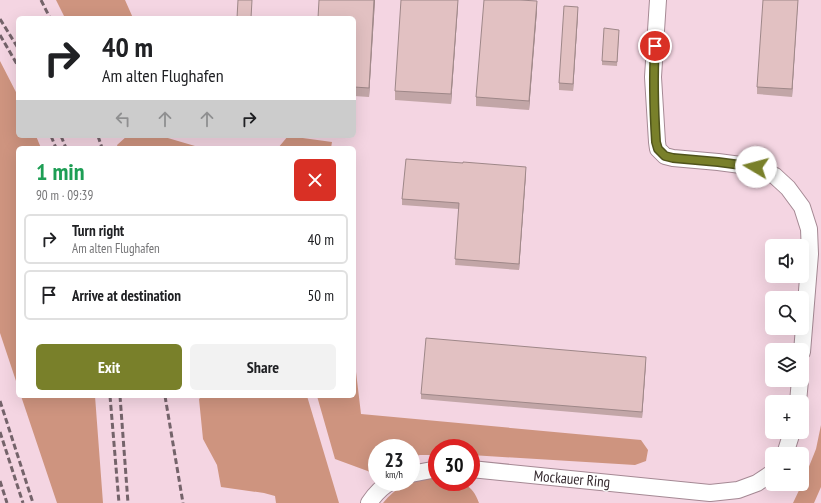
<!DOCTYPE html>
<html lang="en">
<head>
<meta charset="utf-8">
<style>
  :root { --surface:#fff; --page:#f2f2f2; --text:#202124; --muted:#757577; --line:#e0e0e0; --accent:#79802a }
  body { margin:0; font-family:"PT Sans Narrow",sans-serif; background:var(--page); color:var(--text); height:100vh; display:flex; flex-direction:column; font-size:15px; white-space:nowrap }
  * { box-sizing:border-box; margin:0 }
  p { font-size:13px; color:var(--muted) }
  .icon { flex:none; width:22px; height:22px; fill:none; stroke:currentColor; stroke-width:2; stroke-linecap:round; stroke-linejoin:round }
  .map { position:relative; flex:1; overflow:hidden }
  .details { position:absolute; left:16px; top:146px; width:340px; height:252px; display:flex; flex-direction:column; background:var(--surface); border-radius:6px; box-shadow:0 4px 16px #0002 }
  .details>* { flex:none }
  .hud { position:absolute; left:16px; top:16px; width:340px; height:122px; border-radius:6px; box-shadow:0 4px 16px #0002; background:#fff; color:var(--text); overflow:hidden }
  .fabs { position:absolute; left:765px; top:239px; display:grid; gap:8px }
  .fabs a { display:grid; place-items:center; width:44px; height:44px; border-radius:6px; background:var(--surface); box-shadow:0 4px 16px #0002; font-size:20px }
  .speed { position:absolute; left:368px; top:439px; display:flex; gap:8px; font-size:20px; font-weight:700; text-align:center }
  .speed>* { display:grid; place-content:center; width:52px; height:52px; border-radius:50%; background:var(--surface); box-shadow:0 4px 16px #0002; line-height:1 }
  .speed small { font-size:10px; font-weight:400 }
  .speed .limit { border:6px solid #d22; background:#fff; color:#111 }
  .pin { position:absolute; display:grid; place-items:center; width:34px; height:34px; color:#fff; margin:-17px; border:2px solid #fff; border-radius:50%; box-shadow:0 1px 4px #0007 }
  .me { position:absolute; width:44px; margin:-22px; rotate:278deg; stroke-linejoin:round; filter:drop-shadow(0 0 3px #0008) }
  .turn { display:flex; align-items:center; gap:14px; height:84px; padding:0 20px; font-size:18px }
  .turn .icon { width:52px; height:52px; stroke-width:2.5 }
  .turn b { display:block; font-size:28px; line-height:34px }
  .lanes { display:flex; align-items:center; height:38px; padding:0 20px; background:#0003; justify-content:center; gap:20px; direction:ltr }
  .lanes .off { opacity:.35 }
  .round { display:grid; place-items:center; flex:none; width:42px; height:42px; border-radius:6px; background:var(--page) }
  .overview { display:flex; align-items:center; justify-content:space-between; height:68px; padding:0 20px }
  h1 { font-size:24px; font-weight:700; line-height:30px; color:#1e9e55 }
  .primary-button { display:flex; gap:8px; margin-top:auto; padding:8px 20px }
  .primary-button a { flex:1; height:46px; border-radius:6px; background:var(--accent); color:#fff; font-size:16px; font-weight:700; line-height:46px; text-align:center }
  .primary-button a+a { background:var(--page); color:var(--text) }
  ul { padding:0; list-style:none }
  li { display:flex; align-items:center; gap:12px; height:50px; margin:0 8px 6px; padding:0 12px; border:2px solid var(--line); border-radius:6px }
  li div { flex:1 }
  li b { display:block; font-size:15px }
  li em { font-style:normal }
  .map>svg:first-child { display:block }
  .forest { fill:#ce947f }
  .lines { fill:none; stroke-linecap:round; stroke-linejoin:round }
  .minor-casing { stroke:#a58994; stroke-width:18 }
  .minor { stroke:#fff; stroke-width:16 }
  .rail { stroke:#74636a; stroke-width:3; stroke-dasharray:6 3; stroke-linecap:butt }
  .wall { fill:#c2a6a7 }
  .shaded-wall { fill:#9e8788 }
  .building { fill:#e2c1c2; stroke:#9e8788 }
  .route-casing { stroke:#4f531b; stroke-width:10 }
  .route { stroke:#79802a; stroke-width:7 }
  .labels { text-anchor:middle; stroke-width:3; stroke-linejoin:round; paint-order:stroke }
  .street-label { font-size:15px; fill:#362b30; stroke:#fff }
</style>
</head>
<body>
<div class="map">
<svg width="821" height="503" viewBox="0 0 821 503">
  <rect width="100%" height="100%" fill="#f4d5e2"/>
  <path class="forest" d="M 56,0 L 125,0 L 133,18 L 65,18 Z
    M 0,61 L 18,96 L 18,136 L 36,136 L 41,148 L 18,148 L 18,387 L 0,333 Z
    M 127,136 L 161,136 L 195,146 L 196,148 L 118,148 L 117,145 Z
    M 288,136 L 332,142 L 331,148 L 278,148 Z
    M 354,355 L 361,414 L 641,440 L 648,450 L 646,461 L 635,465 L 471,455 L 471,448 L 437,448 L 437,455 L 420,455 L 411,457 L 411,448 L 377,448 L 377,470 L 373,473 L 335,459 L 317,396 L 354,396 Z
    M 21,396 L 95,396 L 103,503 L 57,503 Z
    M 202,396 L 307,396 L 339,503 L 276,503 L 275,496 L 264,493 L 221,487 L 217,465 L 203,439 L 199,399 Z
    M 821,425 L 821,487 L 814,503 L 793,503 L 802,484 L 816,449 Z
    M 428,478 L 437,480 L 437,482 C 458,482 471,480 479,503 L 383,503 C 396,487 408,483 428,478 Z"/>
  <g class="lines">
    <defs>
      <path id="minor" d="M 658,0 L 653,77 L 657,142 L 658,149 L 665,156 L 673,158 L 718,162 L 756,167 L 775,176 L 788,188 L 802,207 L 809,229 L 810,254 L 802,352
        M 798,402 L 800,380
        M 785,454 L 792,432
        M 471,469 L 710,493 L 738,490 L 757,483 L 772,473
        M 411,474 L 437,469
        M 369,503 C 375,494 381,487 391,482"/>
    </defs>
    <use href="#minor" class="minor-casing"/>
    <use href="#minor" class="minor"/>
    <path class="rail" d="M 41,0 L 50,18
      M 0,19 L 18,48
      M 0,35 L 18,66
      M 51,136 L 56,148
      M 61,136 L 66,148
      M 98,136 L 102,148
      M 110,396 L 119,503
      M 120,396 L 128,503
      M 165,396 L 183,503
      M 0,401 L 33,503
      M 0,432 L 23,503
      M 0,481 L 7,503"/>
  </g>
  <path class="wall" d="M 319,0 L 375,0 L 369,97 L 354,96 L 354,18 Z
    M 798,0 L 792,97 L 757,94 L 757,87 Z
    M 458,5 L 451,104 L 395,100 L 395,91 Z
    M 537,10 L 529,110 L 476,106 L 476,97 Z
    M 578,14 L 573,91 L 559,90 L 559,83 Z
    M 619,34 L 617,66 L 602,65 L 602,61 Z
    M 526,173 L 519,270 L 455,265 L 459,209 L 402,205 L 402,199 Z
    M 646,362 L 642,418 L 421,399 L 421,394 Z"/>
  <path class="shaded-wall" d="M 374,0 L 375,0 L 369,97 L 369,88 Z
    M 458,0 L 458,5 L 451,104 L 451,94 Z
    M 798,0 L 792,97 L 792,89 Z
    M 537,1 L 537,10 L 529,110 L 529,101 Z
    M 578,7 L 578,14 L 573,91 L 573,84 Z
    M 526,167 L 526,173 L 519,270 L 519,264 Z
    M 646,357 L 646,362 L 642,418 L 642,412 Z"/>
  <path class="building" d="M 238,0 L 252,0 L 251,18 L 237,18 Z
    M 319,0 L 374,0 L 369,88 L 354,87 L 354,18 L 318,18 Z
    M 401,0 L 458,0 L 451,94 L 395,91 Z
    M 484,0 L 520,0 L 537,1 L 529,101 L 476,97 Z
    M 763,0 L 798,0 L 792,89 L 757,87 Z
    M 564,6 L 578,7 L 573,84 L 559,83 Z
    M 604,28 L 619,30 L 617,62 L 602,61 Z
    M 406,159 L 463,163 L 463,162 L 526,167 L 519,264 L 455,259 L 459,203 L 402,199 Z
    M 426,338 L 646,357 L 642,412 L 421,394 Z"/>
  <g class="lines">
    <defs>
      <path id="route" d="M 655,46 C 653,79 654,110 656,142 L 658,149 L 665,156 L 673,158 L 718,162 L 756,167"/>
    </defs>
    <use href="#route" class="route-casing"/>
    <use href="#route" class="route"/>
  </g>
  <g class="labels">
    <g class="street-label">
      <text transform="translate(572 479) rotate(5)" y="5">Mockauer Ring</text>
    </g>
  </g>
</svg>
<div class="fabs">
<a><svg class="icon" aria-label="sound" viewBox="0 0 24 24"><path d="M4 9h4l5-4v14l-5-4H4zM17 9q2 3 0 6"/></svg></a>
<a><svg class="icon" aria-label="search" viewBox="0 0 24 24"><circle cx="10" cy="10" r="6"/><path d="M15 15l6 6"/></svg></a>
<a><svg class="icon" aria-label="layers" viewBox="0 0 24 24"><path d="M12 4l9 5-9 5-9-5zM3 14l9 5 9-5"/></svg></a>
<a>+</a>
<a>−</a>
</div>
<div class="speed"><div>23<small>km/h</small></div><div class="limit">30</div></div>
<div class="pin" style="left:655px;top:46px;background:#d93025"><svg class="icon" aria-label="arrive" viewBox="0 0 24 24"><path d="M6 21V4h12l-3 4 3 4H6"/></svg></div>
<svg class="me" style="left:756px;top:167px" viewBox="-20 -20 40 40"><circle r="19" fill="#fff"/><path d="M0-13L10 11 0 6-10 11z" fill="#79802a"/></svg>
<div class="hud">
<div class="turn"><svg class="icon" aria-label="right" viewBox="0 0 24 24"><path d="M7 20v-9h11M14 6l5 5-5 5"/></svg><div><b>40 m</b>Am alten Flughafen</div></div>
<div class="lanes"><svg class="icon off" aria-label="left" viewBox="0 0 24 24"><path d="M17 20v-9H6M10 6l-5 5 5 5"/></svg><svg class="icon off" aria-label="ahead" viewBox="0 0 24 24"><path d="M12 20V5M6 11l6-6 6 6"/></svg><svg class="icon off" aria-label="ahead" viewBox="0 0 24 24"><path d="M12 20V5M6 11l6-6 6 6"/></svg><svg class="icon" aria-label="right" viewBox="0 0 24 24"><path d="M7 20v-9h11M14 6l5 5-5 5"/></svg></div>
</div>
<section class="details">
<div class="overview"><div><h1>1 min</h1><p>90 m · 09:39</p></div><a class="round" style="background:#d93025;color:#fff"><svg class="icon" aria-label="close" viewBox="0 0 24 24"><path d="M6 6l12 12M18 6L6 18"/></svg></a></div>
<ul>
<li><svg class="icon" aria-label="right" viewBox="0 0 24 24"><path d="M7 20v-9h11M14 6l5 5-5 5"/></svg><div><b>Turn right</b><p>Am alten Flughafen</p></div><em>40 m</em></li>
<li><svg class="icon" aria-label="arrive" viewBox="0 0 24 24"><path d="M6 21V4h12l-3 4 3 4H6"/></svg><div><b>Arrive at destination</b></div><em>50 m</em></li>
</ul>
<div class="primary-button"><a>Exit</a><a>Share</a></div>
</section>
</div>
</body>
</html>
